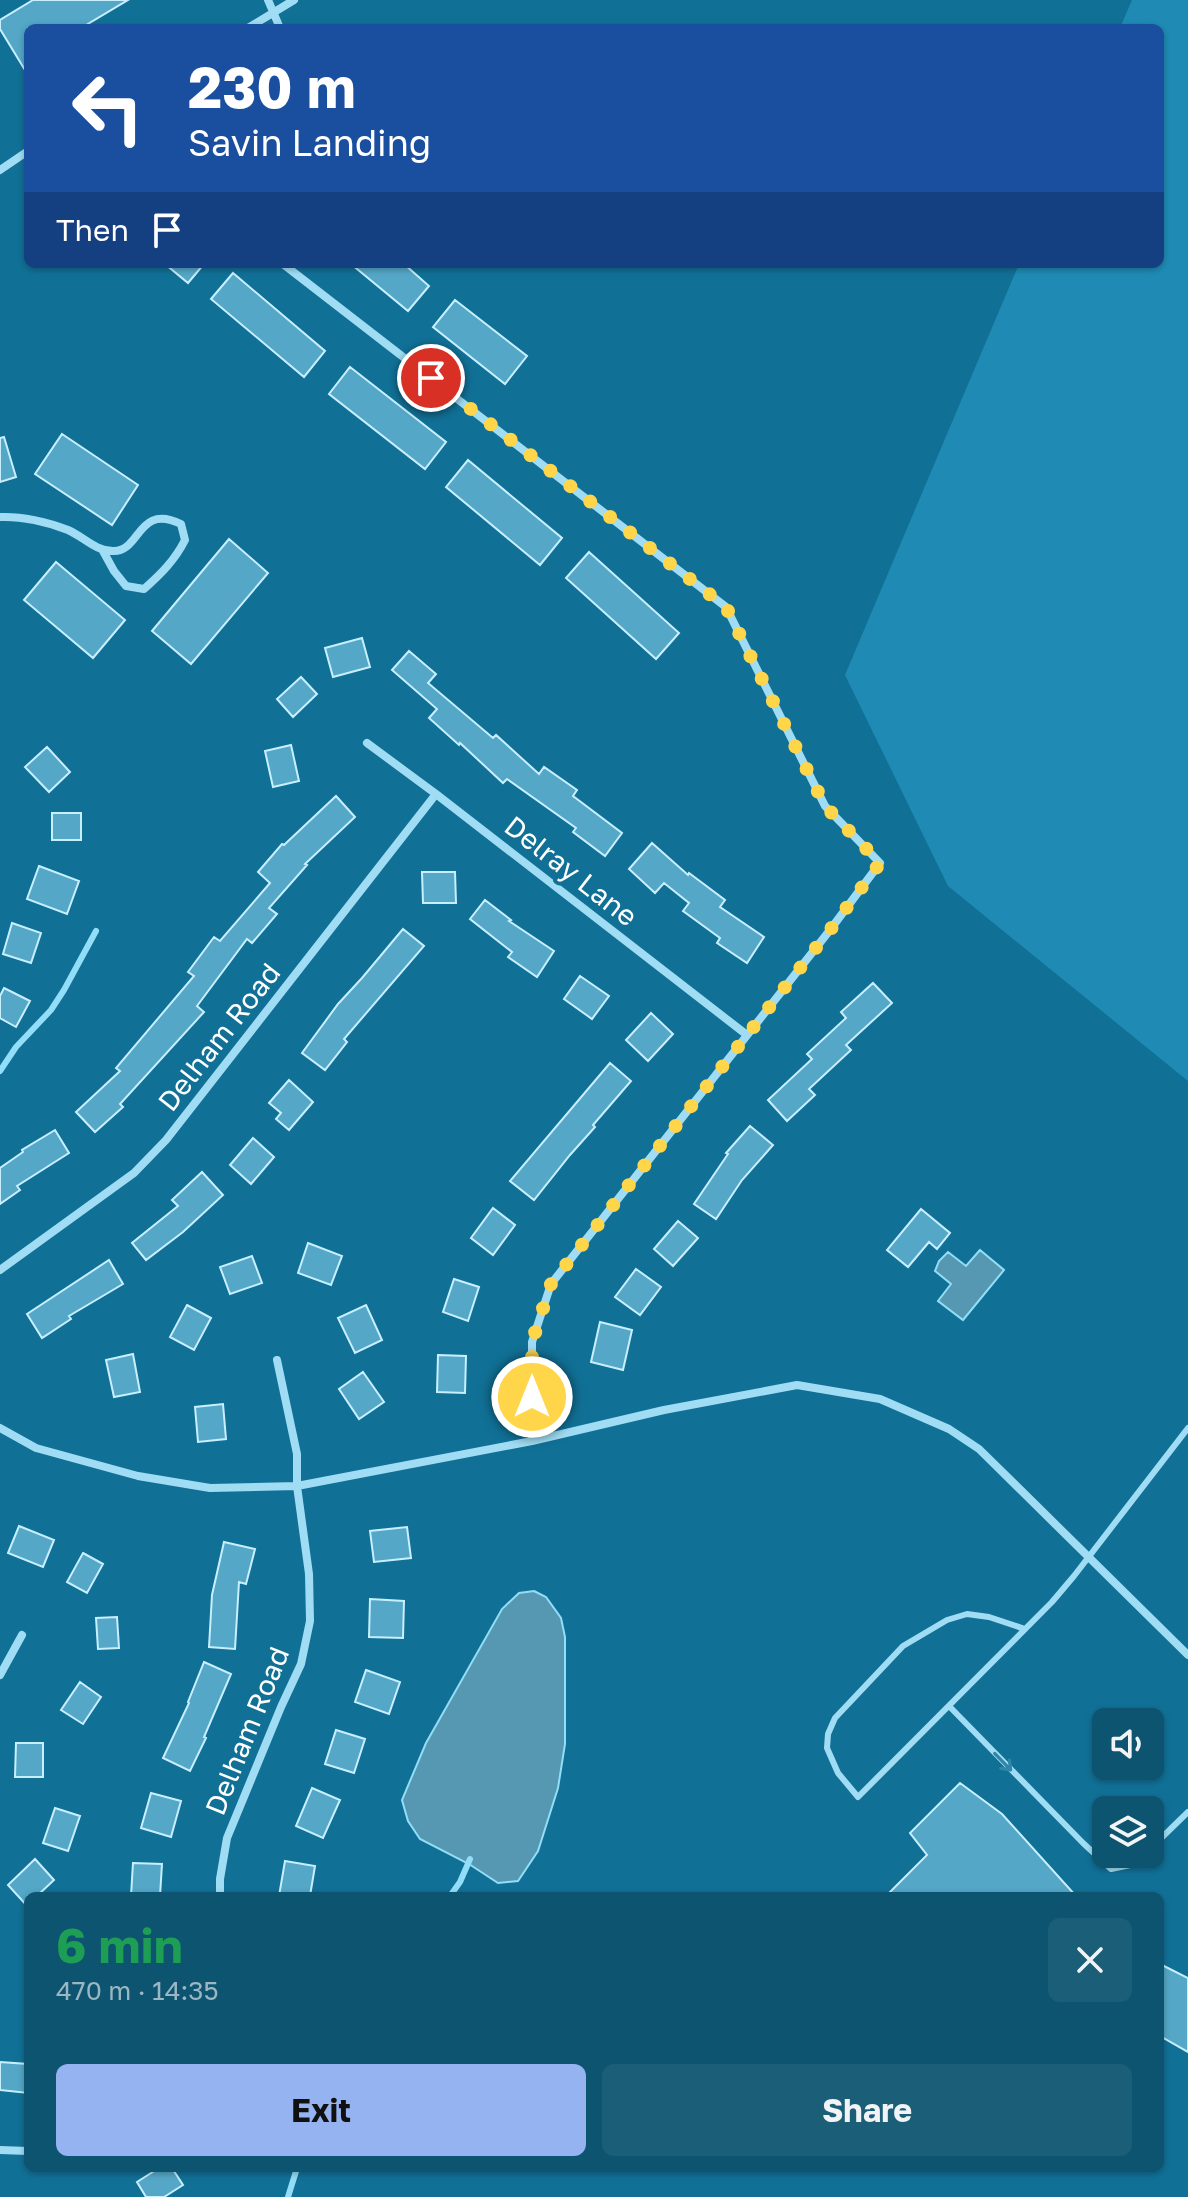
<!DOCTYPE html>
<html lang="en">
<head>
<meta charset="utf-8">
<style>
  :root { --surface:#0d5470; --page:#1b5e78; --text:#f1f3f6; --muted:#9ab7c3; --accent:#95b2f1 }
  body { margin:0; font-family:"Golos Text",sans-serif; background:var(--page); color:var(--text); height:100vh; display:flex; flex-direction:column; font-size:30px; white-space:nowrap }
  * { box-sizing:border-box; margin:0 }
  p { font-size:26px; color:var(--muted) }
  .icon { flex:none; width:44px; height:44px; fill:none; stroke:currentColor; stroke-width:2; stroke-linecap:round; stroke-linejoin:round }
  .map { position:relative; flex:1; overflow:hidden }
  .sheet { position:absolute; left:24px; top:1892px; width:1140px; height:280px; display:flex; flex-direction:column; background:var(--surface); border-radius:12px; box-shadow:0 2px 6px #0004 }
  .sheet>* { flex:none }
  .guide { position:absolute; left:24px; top:24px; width:1140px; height:244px; border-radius:12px; box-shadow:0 2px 6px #0004; background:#1a4fa0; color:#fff; overflow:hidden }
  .buttons { position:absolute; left:1092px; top:1708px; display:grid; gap:16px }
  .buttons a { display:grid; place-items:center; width:72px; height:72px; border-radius:12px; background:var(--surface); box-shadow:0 2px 6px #0004; font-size:40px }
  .pin { position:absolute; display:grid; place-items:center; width:68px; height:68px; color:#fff; margin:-34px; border:4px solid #fff; border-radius:50%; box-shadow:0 2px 8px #0007 }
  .me { position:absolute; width:88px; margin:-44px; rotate:0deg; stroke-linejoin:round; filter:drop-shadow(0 0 6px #0008) }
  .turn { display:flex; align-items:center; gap:28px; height:168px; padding:0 32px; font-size:36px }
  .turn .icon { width:104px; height:104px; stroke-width:2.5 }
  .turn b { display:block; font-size:56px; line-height:68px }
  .then { display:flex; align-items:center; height:76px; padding:0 32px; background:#0003; gap:16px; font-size:30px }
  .round { display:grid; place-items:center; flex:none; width:84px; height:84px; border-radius:12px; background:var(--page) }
  .headline { display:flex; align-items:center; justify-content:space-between; height:136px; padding:0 32px }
  h1 { font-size:48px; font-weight:700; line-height:60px; color:#1e9e55 }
  .primary-button { display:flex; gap:16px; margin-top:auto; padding:16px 32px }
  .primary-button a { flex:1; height:92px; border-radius:12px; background:var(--accent); color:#111; font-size:32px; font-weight:700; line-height:92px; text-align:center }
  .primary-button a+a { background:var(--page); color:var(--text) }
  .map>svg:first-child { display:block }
  .green { fill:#1f8bb4 }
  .water { fill:#5697b1; stroke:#92ddf7; stroke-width:2 }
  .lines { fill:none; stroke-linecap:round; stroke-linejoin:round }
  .stream { stroke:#92ddf7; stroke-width:6 }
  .building { fill:#54a7c7; stroke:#c8effe; stroke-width:2 }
  .service { stroke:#a0ddf4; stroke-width:6 }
  .minor { stroke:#a0ddf4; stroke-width:8 }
  .oneway { stroke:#2e86a9 }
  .route { stroke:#ffd54a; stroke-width:14; stroke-dasharray:0 25.2 }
  .labels { text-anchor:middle; stroke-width:8; stroke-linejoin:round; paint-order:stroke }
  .street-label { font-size:28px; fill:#fff; stroke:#117096 }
</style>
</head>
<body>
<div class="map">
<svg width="1188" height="2197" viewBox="0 0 1188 2197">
  <rect width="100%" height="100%" fill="#117096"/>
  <path class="green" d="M 1132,0 L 1188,0 L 1188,1081 L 948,886 L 845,675 L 1019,264 L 1160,264 L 1160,28 L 1120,28 Z"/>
  <path class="water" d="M 980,1250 L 1004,1270 L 963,1320 L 938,1301 L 951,1284 L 935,1271 L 939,1261 L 948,1252 L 966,1266 Z
    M 534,1591 L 546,1597 L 561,1618 L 565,1637 L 565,1744 L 558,1788 L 538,1851 L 518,1881 L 498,1883 L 469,1864 L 420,1839 L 408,1821 L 402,1800 L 426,1743 L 502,1609 L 519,1593 Z"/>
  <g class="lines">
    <path class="stream" d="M 0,1071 L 16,1047 L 51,1010 L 64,990 L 96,931
      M 450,1896 L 460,1882 L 470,1859
      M 288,2197 L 297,2168"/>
  </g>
  <path class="building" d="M 33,0 L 128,0 L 81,28 L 28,28 L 28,75 L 0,29 L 0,20 Z
    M 165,264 L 204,264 L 188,283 Z
    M 351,264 L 404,264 L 429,286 L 408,311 Z
    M 233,273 L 325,351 L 304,377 L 211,299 Z
    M 455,300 L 527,356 L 505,384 L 433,327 Z
    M 350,367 L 446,442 L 425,469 L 329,394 Z
    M 62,434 L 138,485 L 112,525 L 35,474 Z
    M 4,437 L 16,477 L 0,482 L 0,438 Z
    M 468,460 L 562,538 L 540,565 L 446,487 Z
    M 229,539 L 268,573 L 191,664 L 152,631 Z
    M 589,552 L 679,633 L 656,659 L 566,578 Z
    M 56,562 L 125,620 L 93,658 L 24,600 Z
    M 362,638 L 370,667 L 333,677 L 325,648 Z
    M 409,651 L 436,674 L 428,683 L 493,738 L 496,735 L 539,774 L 544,767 L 577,790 L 573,796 L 622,833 L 605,856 L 573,832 L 576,828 L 507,779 L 503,783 L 460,743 L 459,745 L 429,718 L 437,709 L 392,670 Z
    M 301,677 L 317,694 L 293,717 L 277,699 Z
    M 291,745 L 299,781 L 273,787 L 265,751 Z
    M 47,747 L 70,772 L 49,792 L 25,767 Z
    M 336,796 L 355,817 L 305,864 L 307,865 L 269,908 L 277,914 L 252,943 L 247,939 L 197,1006 L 204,1012 L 120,1104 L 123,1107 L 95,1132 L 76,1112 L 120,1071 L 116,1068 L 194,976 L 188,972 L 214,937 L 220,941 L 270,883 L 258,872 L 282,844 L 284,845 Z
    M 52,813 L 81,813 L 81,840 L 52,840 Z
    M 652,843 L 688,875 L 689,873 L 725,900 L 720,907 L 764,937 L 747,963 L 717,943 L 720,938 L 683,911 L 689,903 L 664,883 L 655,893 L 629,869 Z
    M 39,866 L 79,881 L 67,914 L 27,899 Z
    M 422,872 L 455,872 L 456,903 L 423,903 Z
    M 485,900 L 511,920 L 509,921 L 554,951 L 537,977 L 508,957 L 512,952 L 470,919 Z
    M 12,923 L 41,933 L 31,963 L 3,954 Z
    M 403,929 L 424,946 L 344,1039 L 347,1042 L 325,1070 L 302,1053 L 338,1004 L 362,978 Z
    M 580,976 L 609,996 L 592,1019 L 564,999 Z
    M 873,983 L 892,1003 L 846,1045 L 851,1050 L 809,1089 L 815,1095 L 787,1121 L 768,1100 L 812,1059 L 807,1054 L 846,1018 L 841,1012 Z
    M 4,988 L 30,1001 L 16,1027 L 0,1018 L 0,996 Z
    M 651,1013 L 673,1034 L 648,1061 L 626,1040 Z
    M 610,1063 L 631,1081 L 593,1125 L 595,1127 L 570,1155 L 534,1200 L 510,1181 Z
    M 289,1080 L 313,1102 L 289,1130 L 276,1119 L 281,1113 L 269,1103 Z
    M 750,1126 L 773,1145 L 742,1180 L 716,1219 L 694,1204 L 728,1154 L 726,1153 Z
    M 55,1130 L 69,1153 L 17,1186 L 20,1190 L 0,1204 L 0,1168 L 23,1152 L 22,1150 Z
    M 253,1138 L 274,1157 L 251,1184 L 230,1165 Z
    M 202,1172 L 223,1195 L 183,1232 L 146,1260 L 132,1243 L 178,1206 L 172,1200 Z
    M 493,1208 L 515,1225 L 493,1255 L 471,1238 Z
    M 921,1209 L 950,1233 L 937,1249 L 929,1242 L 908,1267 L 887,1250 Z
    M 678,1221 L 698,1238 L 673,1266 L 654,1249 Z
    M 308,1243 L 342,1256 L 331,1285 L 298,1273 Z
    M 252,1256 L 262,1283 L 230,1294 L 220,1267 Z
    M 109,1260 L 123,1284 L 69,1316 L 71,1319 L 42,1338 L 27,1314 Z
    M 636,1269 L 661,1287 L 640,1315 L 615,1297 Z
    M 454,1279 L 479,1287 L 468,1321 L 443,1312 Z
    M 187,1305 L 211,1318 L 194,1350 L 170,1337 Z
    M 366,1305 L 382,1340 L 355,1353 L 338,1318 Z
    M 600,1322 L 632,1330 L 623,1370 L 591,1362 Z
    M 133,1354 L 140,1392 L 114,1397 L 106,1360 Z
    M 438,1355 L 466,1356 L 465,1393 L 437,1392 Z
    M 363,1372 L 384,1402 L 359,1419 L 339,1389 Z
    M 223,1404 L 226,1439 L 198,1442 L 195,1407 Z
    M 19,1526 L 54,1540 L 43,1567 L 8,1553 Z
    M 407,1527 L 411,1558 L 374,1562 L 370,1531 Z
    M 224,1542 L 255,1549 L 246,1584 L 239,1582 L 235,1649 L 209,1647 L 212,1595 Z
    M 83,1553 L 103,1564 L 87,1593 L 67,1582 Z
    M 370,1599 L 404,1601 L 403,1638 L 369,1637 Z
    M 117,1617 L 119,1648 L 98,1649 L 96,1618 Z
    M 204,1662 L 231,1674 L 204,1737 L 206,1738 L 190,1771 L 163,1758 L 189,1703 L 188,1702 Z
    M 366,1670 L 400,1682 L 389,1714 L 355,1702 Z
    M 80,1682 L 101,1697 L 83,1724 L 61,1710 Z
    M 336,1730 L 365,1739 L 354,1773 L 325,1764 Z
    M 16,1743 L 43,1743 L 43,1777 L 15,1777 Z
    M 960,1783 L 1002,1814 L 1076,1896 L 886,1896 L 927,1855 L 910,1833 Z
    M 312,1788 L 340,1800 L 323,1838 L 296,1826 Z
    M 151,1793 L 181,1801 L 171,1837 L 141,1828 Z
    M 55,1808 L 80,1816 L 68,1851 L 43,1843 Z
    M 35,1859 L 54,1880 L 37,1896 L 28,1896 L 28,1907 L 8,1885 Z
    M 285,1861 L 315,1866 L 310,1896 L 279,1896 Z
    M 133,1863 L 162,1864 L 160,1896 L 131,1896 Z
    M 1160,1964 L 1188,1978 L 1188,2052 L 1160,2036 Z
    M 0,2062 L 28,2064 L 28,2093 L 0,2090 Z
    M 159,2168 L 172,2168 L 183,2185 L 164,2197 L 146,2197 L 137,2182 Z"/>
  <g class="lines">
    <path class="service" d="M 1025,1629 L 989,1617 L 967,1614 L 947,1620 L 903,1646 L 835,1718 L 828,1734 L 827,1748 L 838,1773 L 858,1797 L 1052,1602 L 1074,1576 L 1188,1428
      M 949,1706 L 1083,1843 L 1111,1869 L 1135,1864 L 1145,1854
      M 1150,1849 L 1188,1812"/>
    <path class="minor" d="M 268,0 L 280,28
      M 248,28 L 294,0
      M 0,170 L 28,151
      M 283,264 L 726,607 L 825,806 L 880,863 L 830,930 L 551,1284 L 532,1342 L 532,1441
      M 0,517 C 21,516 48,522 68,530 C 84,537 95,551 113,551 C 141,552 137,503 181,524 L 185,540 C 175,560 161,574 144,589 L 126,586 L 114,571 L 103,551
      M 367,743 L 436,794 L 747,1035
      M 0,1270 L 134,1173 L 166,1140 L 436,794
      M 0,1428 L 36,1448 L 138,1476 L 210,1488 L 297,1486 L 532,1441 L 664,1410 L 797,1385 L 880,1399 L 949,1429 L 979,1449 L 1188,1655
      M 0,1675 L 22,1635
      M 220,1896 L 220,1879 L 227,1838 L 281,1707 L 301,1664 L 310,1621 L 309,1574 L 297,1486 L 297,1454 L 277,1360
      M 0,2150 L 28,2151"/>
  </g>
  <defs><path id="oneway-shaft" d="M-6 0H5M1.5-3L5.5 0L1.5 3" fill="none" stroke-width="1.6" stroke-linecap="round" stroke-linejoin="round" transform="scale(2)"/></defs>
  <use class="oneway" href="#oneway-shaft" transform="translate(1003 1762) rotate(46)"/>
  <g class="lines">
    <path class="route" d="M 431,378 L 726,607 L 825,806 L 880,863 L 830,930 L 551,1284 L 532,1342 L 532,1397"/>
  </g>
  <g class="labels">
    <g class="street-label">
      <text transform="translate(571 871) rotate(38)" y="10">Delray Lane</text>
      <text transform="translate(219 1037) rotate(-52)" y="10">Delham Road</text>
      <text transform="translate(247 1731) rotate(-68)" y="10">Delham Road</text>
    </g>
  </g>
</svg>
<div class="buttons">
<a><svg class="icon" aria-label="sound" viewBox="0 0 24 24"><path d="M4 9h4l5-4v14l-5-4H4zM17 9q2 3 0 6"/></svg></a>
<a><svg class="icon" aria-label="layers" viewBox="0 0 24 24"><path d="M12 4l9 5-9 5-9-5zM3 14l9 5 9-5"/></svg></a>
</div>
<div class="pin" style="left:431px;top:378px;background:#d93025"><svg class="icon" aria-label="arrive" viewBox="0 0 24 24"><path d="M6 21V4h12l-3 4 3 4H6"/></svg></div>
<svg class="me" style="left:532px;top:1397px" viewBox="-20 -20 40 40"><circle r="17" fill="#ffd54a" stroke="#fff" stroke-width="3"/><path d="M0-11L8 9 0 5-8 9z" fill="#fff"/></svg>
<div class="guide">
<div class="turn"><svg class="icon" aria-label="left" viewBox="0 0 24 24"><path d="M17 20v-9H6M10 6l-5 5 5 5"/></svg><div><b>230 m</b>Savin Landing</div></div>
<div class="then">Then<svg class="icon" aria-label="arrive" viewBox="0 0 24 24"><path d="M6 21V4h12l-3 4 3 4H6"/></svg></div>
</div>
<section class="sheet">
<div class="headline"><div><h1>6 min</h1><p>470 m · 14:35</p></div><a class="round"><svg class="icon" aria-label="close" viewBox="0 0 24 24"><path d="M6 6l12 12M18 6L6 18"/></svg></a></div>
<div class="primary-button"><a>Exit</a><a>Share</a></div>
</section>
</div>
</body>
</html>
